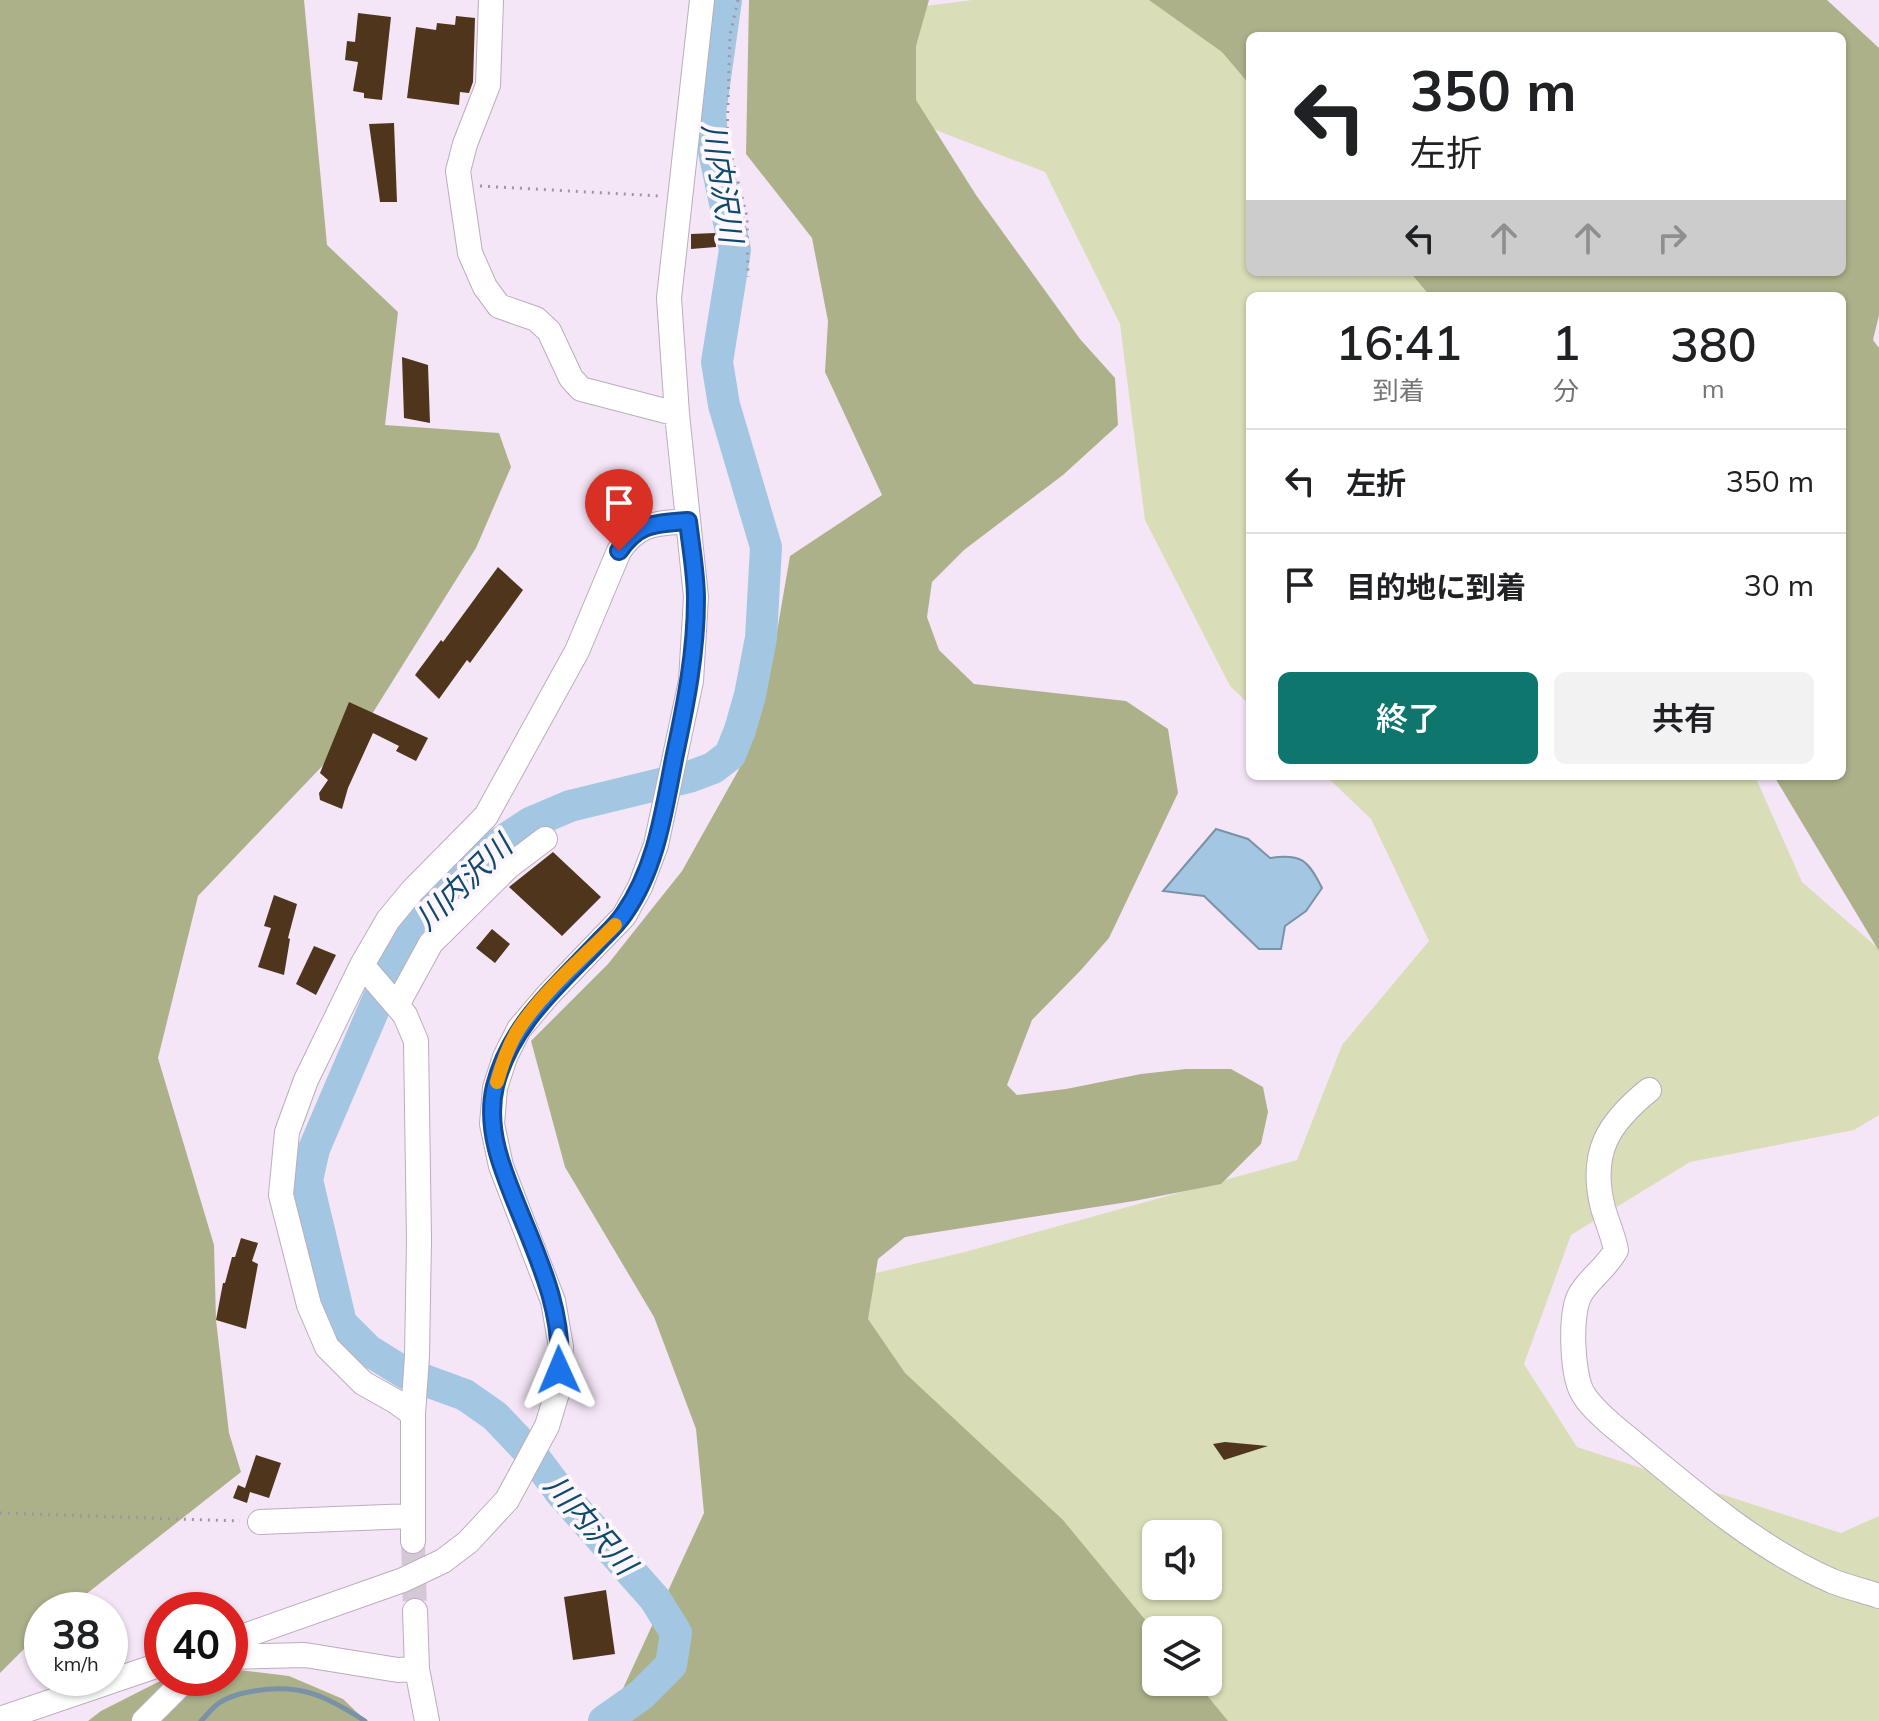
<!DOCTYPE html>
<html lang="ja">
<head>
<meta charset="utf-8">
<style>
  :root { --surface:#fff; --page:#f2f2f2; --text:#202124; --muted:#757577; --line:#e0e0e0; --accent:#0f766e }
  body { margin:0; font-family:Mulish,"Noto Sans JP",sans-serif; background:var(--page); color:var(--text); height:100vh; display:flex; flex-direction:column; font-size:30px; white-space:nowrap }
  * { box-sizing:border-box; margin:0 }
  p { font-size:26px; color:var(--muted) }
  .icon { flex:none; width:44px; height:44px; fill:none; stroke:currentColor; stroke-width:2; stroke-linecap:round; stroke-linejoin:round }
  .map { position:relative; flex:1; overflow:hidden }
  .sheet { position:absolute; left:1246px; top:292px; width:600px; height:488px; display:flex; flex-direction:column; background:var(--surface); border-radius:12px; box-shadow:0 2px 6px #0004 }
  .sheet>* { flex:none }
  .guide { position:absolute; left:1246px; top:32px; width:600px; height:244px; border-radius:12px; box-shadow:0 2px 6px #0004; background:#fff; color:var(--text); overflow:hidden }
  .buttons { position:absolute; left:1142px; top:1520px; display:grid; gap:16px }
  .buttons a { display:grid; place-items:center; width:80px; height:80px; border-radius:12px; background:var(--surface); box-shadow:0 2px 6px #0004; font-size:40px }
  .speed { position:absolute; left:24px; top:1592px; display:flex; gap:16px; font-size:40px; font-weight:700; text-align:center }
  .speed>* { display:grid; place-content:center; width:104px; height:104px; border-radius:50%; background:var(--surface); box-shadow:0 2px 6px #0004; line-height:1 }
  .speed small { font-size:20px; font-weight:400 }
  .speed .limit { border:12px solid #d22; background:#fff; color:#111 }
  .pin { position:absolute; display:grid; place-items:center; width:68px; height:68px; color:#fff; margin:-82px -34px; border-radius:50% 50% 50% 0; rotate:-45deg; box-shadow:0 0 8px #0007 }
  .pin .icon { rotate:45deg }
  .me { position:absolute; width:88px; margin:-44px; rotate:359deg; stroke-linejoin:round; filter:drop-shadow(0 0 6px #0008) }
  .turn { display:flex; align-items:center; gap:28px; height:168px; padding:0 32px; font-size:36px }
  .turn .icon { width:104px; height:104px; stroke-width:2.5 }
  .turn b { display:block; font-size:56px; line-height:68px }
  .lanes { display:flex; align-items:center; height:76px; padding:0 32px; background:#0003; justify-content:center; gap:40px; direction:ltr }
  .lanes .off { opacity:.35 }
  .eta { display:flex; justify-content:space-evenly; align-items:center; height:136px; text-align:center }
  .eta b { font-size:48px; font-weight:600; line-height:56px }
  .cta { display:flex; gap:16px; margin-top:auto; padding:16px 32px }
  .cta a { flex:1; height:92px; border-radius:12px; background:var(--accent); color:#fff; font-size:32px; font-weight:600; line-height:92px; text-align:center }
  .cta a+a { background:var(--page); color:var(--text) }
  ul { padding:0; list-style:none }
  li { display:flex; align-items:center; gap:24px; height:104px; padding:0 32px; border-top:2px solid var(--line) }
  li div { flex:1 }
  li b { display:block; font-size:30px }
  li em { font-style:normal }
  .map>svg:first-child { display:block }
  .green { fill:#d9deb8; fill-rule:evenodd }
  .forest { fill:#adb18a }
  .water { fill:#a3c7e2; stroke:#7a92a7; stroke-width:2 }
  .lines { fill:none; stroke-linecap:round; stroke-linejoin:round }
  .stream { stroke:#7a92a7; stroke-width:5 }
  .river { stroke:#a3c7e2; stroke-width:32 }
  .building { fill:#50351d }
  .minor-tunnel { stroke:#d4c7d6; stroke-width:24; stroke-dasharray:24 12; stroke-linecap:butt }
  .minor-casing { stroke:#bbadbd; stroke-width:26 }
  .path { stroke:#a095a1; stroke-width:3; stroke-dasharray:2 6; stroke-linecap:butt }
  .minor { stroke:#fff; stroke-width:24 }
  .route-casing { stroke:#114b97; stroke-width:20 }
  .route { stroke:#1a73e8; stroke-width:14 }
  .slow { stroke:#f59e0b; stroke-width:14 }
  .labels { text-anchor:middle; stroke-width:8; stroke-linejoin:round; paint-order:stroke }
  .water-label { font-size:30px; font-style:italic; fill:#0e4a6e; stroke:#fdf6fd }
</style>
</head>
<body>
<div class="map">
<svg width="1879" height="1721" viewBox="0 0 1879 1721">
  <rect width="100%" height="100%" fill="#f5e6f7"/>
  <path class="green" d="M 972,0 L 1192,0 L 1250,41 L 1250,272 L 1471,272 L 1489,296 L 1250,296 L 1250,705 L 1230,686 L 1145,520 L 1120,324 L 1045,172 L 894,114 L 903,9 Z
    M 1326,776 L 1755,776 L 1802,882 L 1879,949 L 1879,1115 L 1854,1130 L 1690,1162 L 1571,1235 L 1524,1364 L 1577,1447 L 1841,1533 L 1879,1516 L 1879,1721 L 1160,1721 L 865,1395 L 829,1284 L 965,1252 L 1297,1160 L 1342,1045 L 1429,941 L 1371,819 ZM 1156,1534 L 1208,1534 L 1208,1586 L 1156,1586 ZM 1156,1630 L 1208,1630 L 1208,1682 L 1156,1682 Z"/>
  <path class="forest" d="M 0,0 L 304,0 L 327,245 L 398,312 L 385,425 L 499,433 L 511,467 L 476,548 L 372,714 L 198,896 L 158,1058 L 214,1245 L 216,1320 L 229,1433 L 241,1472 L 66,1610 L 42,1610 L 42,1631 L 0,1673 Z
    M 749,0 L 929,0 L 916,46 L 916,100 L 976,195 L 1080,339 L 1115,378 L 1118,425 L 1063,475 L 964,550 L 932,582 L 927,617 L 939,650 L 974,684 L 1126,701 L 1168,729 L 1178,793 L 1109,938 L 1081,970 L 1032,1020 L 1007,1085 L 1017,1095 L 1066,1089 L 1141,1074 L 1186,1069 L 1231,1069 L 1263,1087 L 1268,1112 L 1261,1144 L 1221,1184 L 1134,1201 L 905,1237 L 878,1259 L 868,1319 L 905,1373 L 1063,1520 L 1156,1633 L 1156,1682 L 1196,1682 L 1228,1721 L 608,1721 L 704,1513 L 696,1429 L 654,1317 L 565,1167 L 531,1041 L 608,964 L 682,871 L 743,762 L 770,672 L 790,556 L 882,495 L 825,372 L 828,321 L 812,238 L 746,154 Z
    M 1149,0 L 1827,0 L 1879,48 L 1879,315 L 1873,340 L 1879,348 L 1879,951 L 1774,776 L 1842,776 L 1842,296 L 1430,296 L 1410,272 L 1842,272 L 1842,36 L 1250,36 L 1250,85 L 1222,52 Z
    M 230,1669 L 289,1676 L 343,1699 L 366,1721 L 88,1721 L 101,1711 L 166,1678 L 230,1678 Z"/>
  <path class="water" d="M 1216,829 L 1248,839 L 1270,858 C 1301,853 1308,860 1322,888 L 1306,911 L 1285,926 L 1281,949 L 1259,949 L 1204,896 L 1163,891 Z"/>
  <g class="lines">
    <path class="stream" d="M 201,1721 C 207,1715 212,1708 219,1703 C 229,1696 242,1693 254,1691 C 301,1683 326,1696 365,1721"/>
    <path class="river" d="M 604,1721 L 641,1695 L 671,1665 L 676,1633 L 655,1599 L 561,1493 L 534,1457 L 495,1416 L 465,1395 L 405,1373 L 368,1350 L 341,1323 L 307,1180 L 314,1149 L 394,962 L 425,914 L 491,849 L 530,823 L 570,806 L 689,777 L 713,768 L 730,755 L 740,730 L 750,695 L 761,638 L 766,547 L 724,405 L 717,362 L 735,250 L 713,147 L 710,113 L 726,0"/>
  </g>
  <path class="building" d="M 358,13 L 391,17 L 382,100 L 364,98 L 364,93 L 353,91 L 358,62 L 345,60 L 347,41 L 355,42 Z
    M 456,16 L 475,18 L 473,82 L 469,93 L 460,92 L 459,105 L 407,98 L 416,27 L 436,30 L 437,23 L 455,25 Z
    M 394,123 L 397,202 L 380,202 L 369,124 Z
    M 715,233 L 716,247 L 691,249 L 691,234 Z
    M 402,357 L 428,365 L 430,423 L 404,418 Z
    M 498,567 L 523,590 L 470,663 L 467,660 L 439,699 L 415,675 L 441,640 L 443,642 Z
    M 349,702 L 428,738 L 416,761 L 396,751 L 399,746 L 373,733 L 348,788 L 342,809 L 320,800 L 319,793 L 328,780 L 320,773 Z
    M 553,852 L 601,897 L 562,936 L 509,887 Z
    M 274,895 L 297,904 L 288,938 L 290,939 L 284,975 L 258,967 L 271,928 L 264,926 Z
    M 492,929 L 510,944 L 495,963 L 476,948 Z
    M 314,946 L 336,955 L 316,995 L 296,984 Z
    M 241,1238 L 258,1243 L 252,1261 L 258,1264 L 246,1329 L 216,1320 L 223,1283 L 225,1283 L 232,1257 L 235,1257 Z
    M 1225,1442 L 1268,1446 L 1224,1460 L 1213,1444 Z
    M 256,1455 L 281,1463 L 269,1498 L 250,1492 L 247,1503 L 233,1498 L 238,1485 L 245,1488 Z
    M 606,1590 L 615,1654 L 573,1660 L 564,1597 Z"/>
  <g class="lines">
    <path class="minor-tunnel" d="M 413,1541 L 415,1611"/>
    <defs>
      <path id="minor" d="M 491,0 L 488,85 L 465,144 L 458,171 L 470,253 L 485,287 L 499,306 L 536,319 L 549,331 L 571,378 L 581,389 L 677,414
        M 362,965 L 405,1015 L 416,1041 L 419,1240 L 417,1356 L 413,1414 L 413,1541
        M 397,1005 L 431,943 L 508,867 L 545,839
        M 1649,1090 C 1608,1123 1589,1153 1603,1208 C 1607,1222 1613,1235 1616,1250 C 1607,1267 1591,1277 1581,1293 C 1569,1311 1572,1373 1582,1392 C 1589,1405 1601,1415 1612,1425 C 1681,1481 1750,1545 1832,1581 C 1847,1587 1864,1591 1879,1596
        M 413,1414 L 395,1401 L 363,1383 L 327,1347 L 309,1305 L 281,1195 L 287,1132 L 306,1080 L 362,965 L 388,920 L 412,891 L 486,816 L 577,651 L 619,551 C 639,522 655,524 688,521
        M 260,1522 L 411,1516
        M 415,1611 L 417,1669 L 427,1721
        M 230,1641 L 403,1580 L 443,1561 L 468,1542 L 507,1500 L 547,1426 L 557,1393 L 561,1347 L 553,1301 L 501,1166 L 492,1124 L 495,1088 L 505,1057 L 519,1029 L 548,995 L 624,916 L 640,887 L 656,845 L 691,681 L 696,597 L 677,414 L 669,298 L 702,0
        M 230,1657 L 305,1655 L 398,1670 L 417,1669
        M 0,1719 L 162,1664
        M 144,1721 L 187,1678"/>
    </defs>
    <use href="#minor" class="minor-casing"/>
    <path class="path" d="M 738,0 L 730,35 L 727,139 L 747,217 L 748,277
      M 480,186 L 660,196
      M 0,1513 L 240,1521"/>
    <use href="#minor" class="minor"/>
  </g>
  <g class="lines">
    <defs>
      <path id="route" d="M 559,1370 C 564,1313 539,1260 518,1208 C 502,1169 485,1128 495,1086 C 510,1026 555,988 596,945 C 605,935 616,926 624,914 C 657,867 664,809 675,754 C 686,703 696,652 696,599 C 696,574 691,547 688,521 C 655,524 639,522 619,551"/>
    </defs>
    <use href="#route" class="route-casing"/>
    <use href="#route" class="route"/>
    <path class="slow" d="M 497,1082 C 502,1064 508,1046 518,1030 C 542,992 584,957 615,925"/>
  </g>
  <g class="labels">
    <g class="water-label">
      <text transform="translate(722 183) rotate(81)" y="10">川内沢川</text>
      <text transform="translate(464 883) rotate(-44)" y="10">川内沢川</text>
      <text transform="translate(590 1525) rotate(49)" y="10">川内沢川</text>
    </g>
  </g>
</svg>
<div class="buttons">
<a><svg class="icon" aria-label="sound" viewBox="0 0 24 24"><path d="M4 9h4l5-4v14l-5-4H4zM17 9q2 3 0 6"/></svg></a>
<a><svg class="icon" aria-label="layers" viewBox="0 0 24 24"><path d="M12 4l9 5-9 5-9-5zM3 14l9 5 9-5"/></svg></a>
</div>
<div class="speed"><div>38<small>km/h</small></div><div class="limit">40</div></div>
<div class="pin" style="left:619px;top:551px;background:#d93025"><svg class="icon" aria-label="arrive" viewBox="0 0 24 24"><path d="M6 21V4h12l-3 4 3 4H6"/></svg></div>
<svg class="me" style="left:559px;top:1370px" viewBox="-20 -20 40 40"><path d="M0-17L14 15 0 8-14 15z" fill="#1a73e8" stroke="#fff" stroke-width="4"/></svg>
<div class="guide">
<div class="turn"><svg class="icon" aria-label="left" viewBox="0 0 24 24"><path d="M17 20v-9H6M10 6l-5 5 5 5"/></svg><div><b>350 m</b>左折</div></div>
<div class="lanes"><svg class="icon" aria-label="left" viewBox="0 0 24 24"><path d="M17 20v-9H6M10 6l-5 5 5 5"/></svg><svg class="icon off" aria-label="ahead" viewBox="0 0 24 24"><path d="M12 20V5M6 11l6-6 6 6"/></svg><svg class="icon off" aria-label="ahead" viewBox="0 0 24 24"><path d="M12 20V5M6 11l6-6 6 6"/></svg><svg class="icon off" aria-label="right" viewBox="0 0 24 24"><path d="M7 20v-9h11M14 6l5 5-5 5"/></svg></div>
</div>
<section class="sheet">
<div class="eta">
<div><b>16:41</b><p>到着</p></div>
<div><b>1</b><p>分</p></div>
<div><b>380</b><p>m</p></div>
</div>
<ul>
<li><svg class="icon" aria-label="left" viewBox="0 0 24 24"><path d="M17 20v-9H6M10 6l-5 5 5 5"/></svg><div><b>左折</b></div><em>350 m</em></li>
<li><svg class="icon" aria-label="arrive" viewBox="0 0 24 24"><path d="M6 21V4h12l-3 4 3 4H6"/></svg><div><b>目的地に到着</b></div><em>30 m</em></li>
</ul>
<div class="cta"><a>終了</a><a>共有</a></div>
</section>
</div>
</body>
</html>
